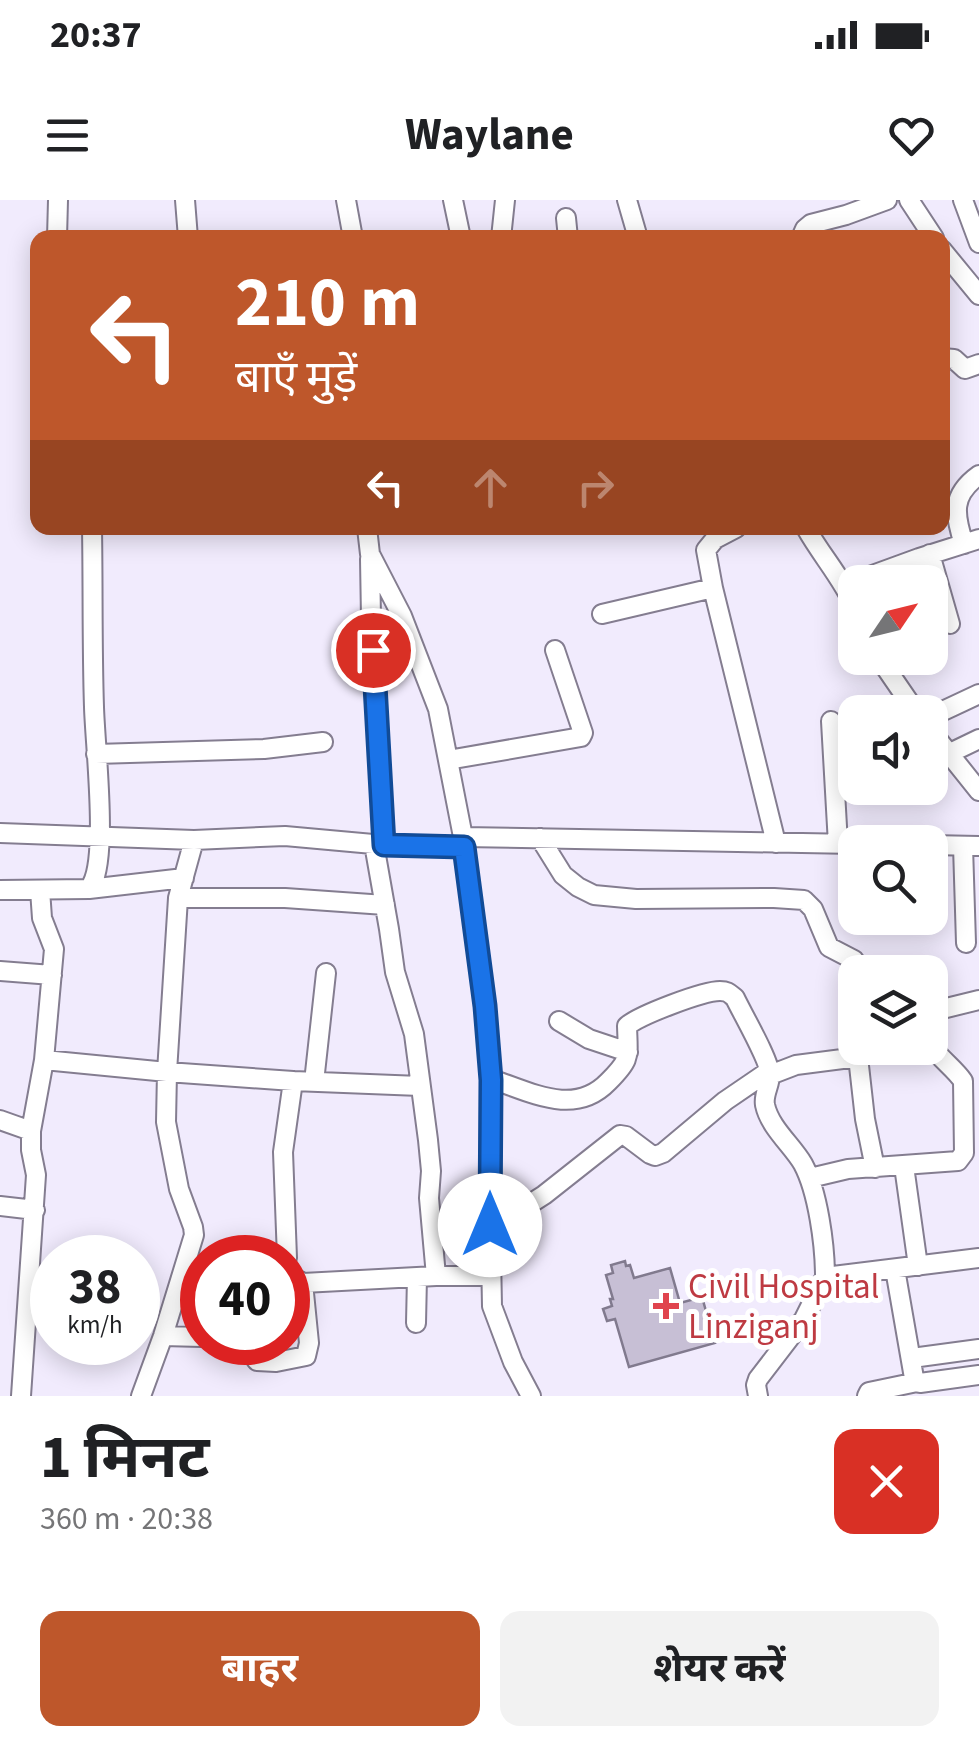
<!DOCTYPE html>
<html lang="hi">
<head>
<meta charset="utf-8">
<style>
  :root { --surface:#fff; --page:#f2f2f2; --text:#202124; --muted:#757577; --accent:#be572b }
  body { margin:0; font-family:"Source Sans 3","Noto Sans Devanagari",sans-serif; background:var(--page); color:var(--text); height:100vh; display:flex; flex-direction:column; font-size:38px; white-space:nowrap }
  * { box-sizing:border-box; margin:0 }
  p { font-size:32px; color:var(--muted) }
  .icon { flex:none; width:55px; height:55px; fill:none; stroke:currentColor; stroke-width:2; stroke-linecap:round; stroke-linejoin:round }
  .map { position:relative; height:1196px; overflow:hidden }
  .sheet { display:flex; flex-direction:column; background:var(--surface); flex:1 }
  .sheet>* { flex:none }
  .hud { position:absolute; left:30px; top:30px; width:920px; height:305px; border-radius:20px; box-shadow:0 5px 25px #0003; background:#be572b; color:#fff; overflow:hidden }
  .needle { width:65px; rotate:55deg }
  .buttons { position:absolute; left:838px; top:365px; display:grid; gap:20px }
  .buttons a { display:grid; place-items:center; width:110px; height:110px; border-radius:20px; background:var(--surface); box-shadow:0 5px 25px #0003; font-size:50px }
  .speed { position:absolute; left:30px; top:1035px; display:flex; gap:20px; font-size:50px; font-weight:700; text-align:center }
  .speed>* { display:grid; place-content:center; width:130px; height:130px; border-radius:50%; background:var(--surface); box-shadow:0 5px 25px #0003; line-height:1 }
  .speed small { font-size:25px; font-weight:400 }
  .speed .limit { border:15px solid #d22; background:#fff; color:#111 }
  .pin { position:absolute; display:grid; place-items:center; width:85px; height:85px; color:#fff; margin:-42px; border:5px solid #fff; border-radius:50%; box-shadow:0 2px 10px #0007 }
  .me { position:absolute; width:110px; margin:-55px; rotate:0deg; stroke-linejoin:round; filter:drop-shadow(0 0 8px #0008) }
  .turn { display:flex; align-items:center; gap:35px; height:210px; padding:0 40px; font-size:45px }
  .turn .icon { width:130px; height:130px; stroke-width:2.5 }
  .turn b { display:block; font-size:70px; line-height:85px }
  .lanes { display:flex; align-items:center; height:95px; padding:0 40px; background:#0003; justify-content:center; gap:50px; direction:ltr }
  .lanes .off { opacity:.35 }
  .round { display:grid; place-items:center; flex:none; width:105px; height:105px; border-radius:20px; background:var(--page) }
  .overview { display:flex; align-items:center; justify-content:space-between; height:170px; padding:0 40px }
  h1 { font-size:60px; font-weight:700; line-height:75px }
  .button { display:flex; gap:20px; margin-top:auto; padding:20px 40px }
  .button a { flex:1; height:115px; border-radius:20px; background:var(--accent); color:#fff; font-size:40px; font-weight:700; line-height:115px; text-align:center }
  .button a+a { background:var(--page); color:var(--text) }
  .status { display:flex; justify-content:space-between; align-items:center; height:70px; padding:0 50px; background:var(--surface); direction:ltr }
  .status svg { height:28px; fill:currentColor }
  header { display:flex; justify-content:space-between; align-items:center; height:130px; padding:0 40px; background:var(--surface); font-size:45px; font-weight:700 }
  .map>svg:first-child { display:block }
  .building { fill:#c7bfd5; stroke:#817a8e; stroke-width:2.5 }
  .lines { fill:none; stroke-linecap:round; stroke-linejoin:round }
  .minor-casing { stroke:#847d90; stroke-width:22 }
  .minor { stroke:#fff; stroke-width:18 }
  .route-casing { stroke:#114b97; stroke-width:25 }
  .route { stroke:#1a73e8; stroke-width:18 }
  .health-dot { fill:#e0444e; stroke:#fff; stroke-width:4 }
  .labels { text-anchor:middle; stroke-width:10; stroke-linejoin:round; paint-order:stroke }
  .health-label { font-size:35px; fill:#be3a42; stroke:#fff; text-anchor:start }
</style>
</head>
<body>
<div class="status"><b>20:37</b><svg viewBox="0 0 49 12"><path d="M0 12V9h3v3zM5 12V6h3v6zM10 12V3h3v9zM15 12V0h3v12zM26 1h20v11H26zM47 4h2v5h-2z"/></svg></div>
<header><svg class="icon" aria-label="menu" viewBox="0 0 24 24"><path d="M4 6h16M4 12h16M4 18h16"/></svg>Waylane<svg class="icon" aria-label="heart" viewBox="0 0 24 24"><path d="M12 20l-8-8c-3-5 5-10 8-4 3-6 11-1 8 4z"/></svg></header>
<div class="map">
<svg width="979" height="1196" viewBox="0 0 979 1196">
  <rect width="100%" height="100%" fill="#f1ebfd"/>
  <path class="building" d="M 625,1061 L 626,1066 L 630,1065 L 634,1078 L 670,1068 L 680,1103 L 702,1097 L 715,1143 L 629,1167 L 615,1119 L 607,1121 L 603,1109 L 612,1106 L 610,1099 L 613,1099 L 606,1075 L 613,1073 L 611,1065 Z"/>
  <g class="lines">
    <defs>
      <path id="minor" d="M 185,0 L 188,38
        M 346,0 L 353,38
        M 453,0 L 461,38
        M 627,0 L 638,38
        M 909,0 L 934,38
        M 963,0 L 979,43
        M 566,18 L 568,38
        M 57,38 L 58,0
        M 501,38 L 505,0
        M 801,38 L 805,29 L 811,24 L 846,15 L 887,0
        M 942,50 L 979,95
        M 942,158 L 954,159 L 965,169 L 979,164
        M 367,328 L 370,354 L 402,416 L 438,509 L 463,637 L 485,806 L 491,879 L 490,1003 L 492,1106 L 513,1162 L 531,1196
        M 806,328 C 821,355 842,378 855,407
        M 964,344 C 954,314 951,295 979,275
        M 930,354 L 950,424
        M 370,359 L 371,418 L 384,645
        M 845,385 L 919,358 L 979,339
        M 713,388 L 706,350 L 715,339 L 736,328
        M 602,414 L 713,388 L 776,643
        M 879,458 L 916,512
        M 930,517 L 979,494
        M 831,521 L 838,644
        M 930,530 L 979,591
        M 950,553 L 979,539
        M 96,554 L 264,549 L 323,542
        M 448,560 L 581,537 L 583,533 L 555,450
        M 0,633 L 194,640 L 285,636 L 384,645 L 464,647
        M 463,637 L 855,644
        M 540,638 L 563,675 L 578,687 L 594,695 L 636,699 L 774,698 L 804,700 L 813,709 L 829,747 L 854,760 L 861,772
        M 194,640 L 178,698 L 167,872 L 293,881 L 420,886
        M 374,644 L 389,729 L 395,772 L 414,834 L 428,940 L 431,971 L 429,998 L 436,1076
        M 930,645 L 979,646
        M 963,646 L 966,743
        M 92,684 C 108,654 95,545 94,507 C 92,447 93,387 92,328
        M 0,690 L 89,689 L 184,678
        M 40,690 L 42,718 L 54,749 L 44,860
        M 178,698 L 285,698 L 385,705
        M 0,771 L 52,775
        M 930,812 L 979,800
        M 559,821 L 589,839 L 628,852
        M 857,848 L 865,919 L 875,968
        M 770,875 L 796,865 L 858,857
        M 491,879 C 531,892 574,917 608,882 C 631,859 628,858 627,826 C 640,815 703,791 720,791 C 728,791 729,793 735,798 C 742,813 770,861 770,875 C 770,886 763,894 765,905 C 770,928 792,945 803,964 C 818,992 825,1045 825,1077 L 979,1058
        M 314,882 L 326,773
        M 0,920 L 31,931 L 31,950 L 36,975 L 21,1196
        M 31,931 L 44,860 L 167,872 L 166,922 L 179,989 L 193,1027 L 194,1035 L 163,1136 L 141,1196
        M 904,966 L 918,1066
        M 810,978 L 848,969 L 958,961 L 964,953 L 963,881 C 954,868 940,859 930,844
        M 0,1006 L 35,1010
        M 490,1025 L 508,1018 L 544,995 L 620,935 L 626,936 L 650,954 L 655,956 L 663,953 L 725,901 L 769,871
        M 287,1058 L 283,952 L 293,881
        M 895,1069 L 914,1178 L 920,1183 L 979,1175
        M 288,1071 L 289,1075 L 303,1083 L 436,1076 L 491,1076
        M 416,1123 L 417,1077
        M 163,1136 L 202,1137
        M 243,1142 L 257,1161 L 276,1162 L 306,1156 L 309,1143 L 303,1083
        M 912,1158 L 979,1149
        M 758,1196 L 756,1185 L 758,1179 L 804,1119 L 825,1077
        M 867,1196 L 869,1192 L 917,1182"/>
    </defs>
    <use href="#minor" class="minor-casing"/>
    <use href="#minor" class="minor"/>
  </g>
  <g class="lines">
    <defs>
      <path id="route" d="M 373,450 L 384,645 L 464,647 L 485,806 L 491,880 L 490,1025"/>
    </defs>
    <use href="#route" class="route-casing"/>
    <use href="#route" class="route"/>
  </g>
  <path class="health-dot" d="M661 1091h10v10h10v10h-10v10h-10v-10h-10v-10h10z"/>
  <g class="labels">
    <g class="health-label">
      <text x="688" y="1098">Civil Hospital<tspan x="688" dy="40">Linziganj</tspan></text>
    </g>
  </g>
</svg>
<div class="buttons">
<a><svg class="needle" viewBox="-14 -14 28 28"><path d="M0-13l5 13h-10z" fill="#e53935"/><path d="M0 13l5-13h-10z" fill="#757577"/></svg></a>
<a><svg class="icon" aria-label="sound" viewBox="0 0 24 24"><path d="M4 9h4l5-4v14l-5-4H4zM17 9q2 3 0 6"/></svg></a>
<a><svg class="icon" aria-label="search" viewBox="0 0 24 24"><circle cx="10" cy="10" r="6"/><path d="M15 15l6 6"/></svg></a>
<a><svg class="icon" aria-label="layers" viewBox="0 0 24 24"><path d="M12 4l9 5-9 5-9-5zM3 14l9 5 9-5"/></svg></a>
</div>
<div class="speed"><div>38<small>km/h</small></div><div class="limit">40</div></div>
<div class="pin" style="left:373px;top:450px;background:#d93025"><svg class="icon" aria-label="arrive" viewBox="0 0 24 24"><path d="M6 21V4h12l-3 4 3 4H6"/></svg></div>
<svg class="me" style="left:490px;top:1025px" viewBox="-20 -20 40 40"><circle r="19" fill="#fff"/><path d="M0-13L10 11 0 6-10 11z" fill="#1a73e8"/></svg>
<div class="hud">
<div class="turn"><svg class="icon" aria-label="left" viewBox="0 0 24 24"><path d="M17 20v-9H6M10 6l-5 5 5 5"/></svg><div><b>210 m</b>बाएँ मुड़ें</div></div>
<div class="lanes"><svg class="icon" aria-label="left" viewBox="0 0 24 24"><path d="M17 20v-9H6M10 6l-5 5 5 5"/></svg><svg class="icon off" aria-label="ahead" viewBox="0 0 24 24"><path d="M12 20V5M6 11l6-6 6 6"/></svg><svg class="icon off" aria-label="right" viewBox="0 0 24 24"><path d="M7 20v-9h11M14 6l5 5-5 5"/></svg></div>
</div>
</div>
<section class="sheet">
<div class="overview"><div><h1>1 मिनट</h1><p>360 m · 20:38</p></div><a class="round" style="background:#d93025;color:#fff"><svg class="icon" aria-label="close" viewBox="0 0 24 24"><path d="M6 6l12 12M18 6L6 18"/></svg></a></div>
<div class="button"><a>बाहर</a><a>शेयर करें</a></div>
</section>
</body>
</html>
